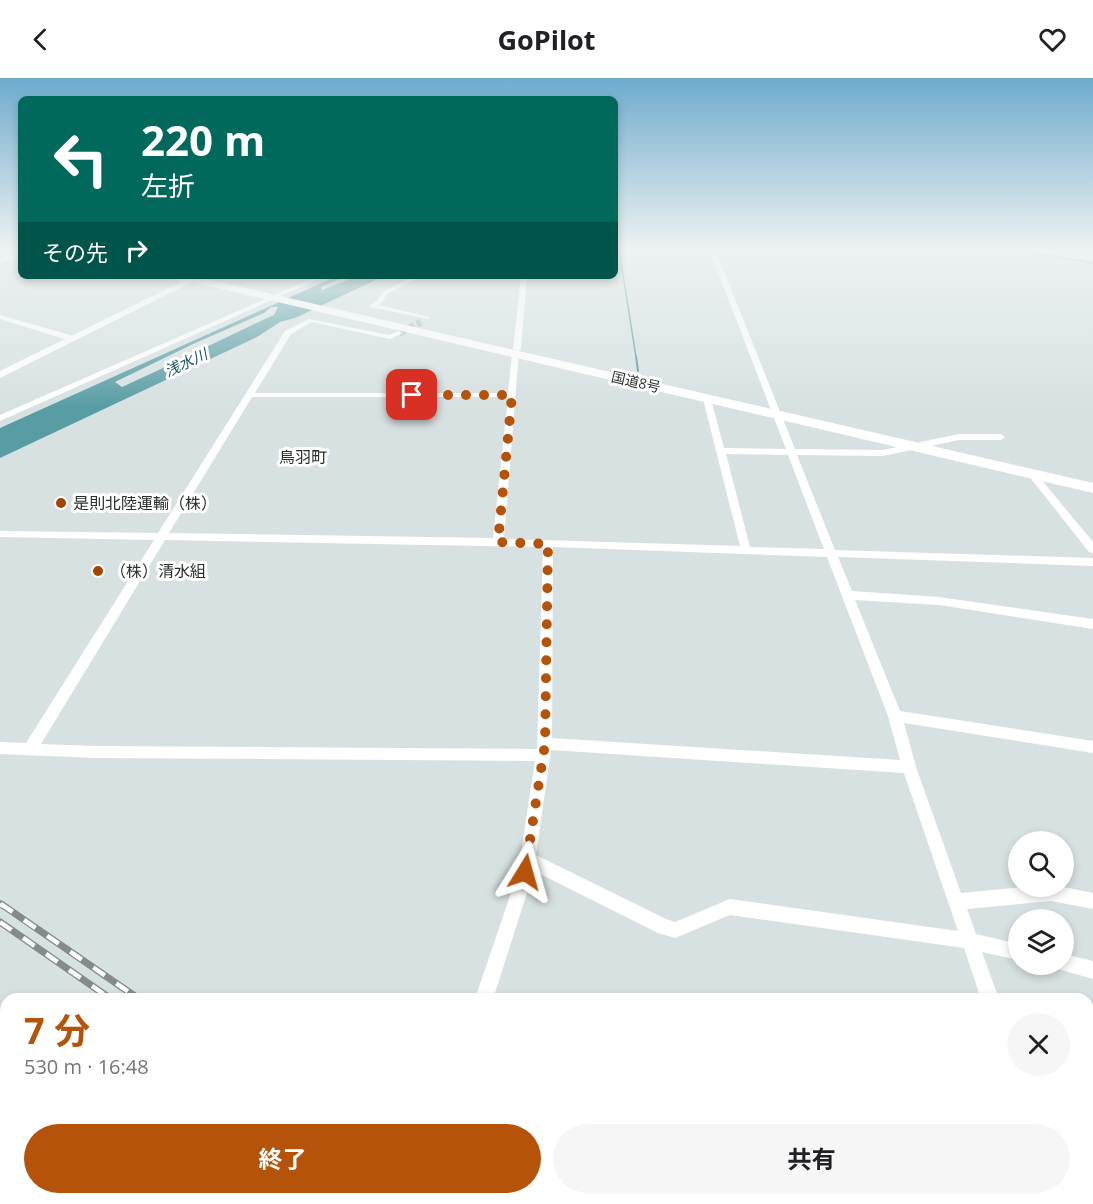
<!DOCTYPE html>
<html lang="ja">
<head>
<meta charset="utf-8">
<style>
  :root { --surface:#fff; --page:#f6f6f6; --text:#202124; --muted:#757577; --accent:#b45309 }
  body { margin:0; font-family:"Open Sans","Noto Sans JP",sans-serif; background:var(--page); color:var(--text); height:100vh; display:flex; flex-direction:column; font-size:22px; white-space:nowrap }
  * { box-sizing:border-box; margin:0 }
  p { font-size:20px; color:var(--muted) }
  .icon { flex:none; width:33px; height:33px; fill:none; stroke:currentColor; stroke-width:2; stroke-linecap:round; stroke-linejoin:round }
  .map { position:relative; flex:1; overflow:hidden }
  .drawer { position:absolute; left:0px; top:915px; width:1094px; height:212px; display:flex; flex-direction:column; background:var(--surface); border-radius:18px 18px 0 0; box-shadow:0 3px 9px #0003 }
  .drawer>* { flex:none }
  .hud { position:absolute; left:18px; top:18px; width:600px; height:183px; border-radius:9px; box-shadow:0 3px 9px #0003; background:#00695c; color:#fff; overflow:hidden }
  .buttons { position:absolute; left:1008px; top:753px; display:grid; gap:12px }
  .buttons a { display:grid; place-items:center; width:66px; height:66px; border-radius:50%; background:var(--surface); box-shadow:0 3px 9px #0003; font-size:30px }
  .pin { position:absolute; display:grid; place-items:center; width:51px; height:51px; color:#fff; margin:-26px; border-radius:12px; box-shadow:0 3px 9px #0006 }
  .me { position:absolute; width:66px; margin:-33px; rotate:8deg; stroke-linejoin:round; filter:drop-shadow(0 0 4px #0008) }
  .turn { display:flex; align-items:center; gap:21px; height:126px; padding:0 24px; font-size:27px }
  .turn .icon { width:78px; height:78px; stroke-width:2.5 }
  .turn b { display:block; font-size:42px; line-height:51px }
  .then { display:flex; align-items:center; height:57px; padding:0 24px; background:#0003; gap:12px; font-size:22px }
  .round { display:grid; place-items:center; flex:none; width:63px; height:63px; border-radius:32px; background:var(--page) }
  .overview { display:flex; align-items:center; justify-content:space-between; height:102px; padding:0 24px }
  h1 { font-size:36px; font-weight:700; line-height:45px; color:var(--accent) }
  .action { display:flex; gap:12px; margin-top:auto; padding:12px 24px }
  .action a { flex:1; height:69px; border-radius:36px; background:var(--accent); color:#fff; font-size:24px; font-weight:700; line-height:69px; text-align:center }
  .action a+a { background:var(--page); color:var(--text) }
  header { display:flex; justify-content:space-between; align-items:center; height:78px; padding:0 24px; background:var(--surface); font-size:27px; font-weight:700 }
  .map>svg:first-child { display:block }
  .water { fill:#599da4; fill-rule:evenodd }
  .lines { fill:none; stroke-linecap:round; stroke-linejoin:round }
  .stream-far1 { stroke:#599da4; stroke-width:1.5 }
  .stream { stroke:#599da4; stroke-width:2 }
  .minor-tunnel { stroke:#b5bdbe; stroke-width:7; stroke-dasharray:7 3; stroke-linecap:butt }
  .minor { fill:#fff; fill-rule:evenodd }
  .tertiary { fill:#fff; fill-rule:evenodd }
  .trunk { fill:#fff; fill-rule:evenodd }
  .motorway { fill:#fff; fill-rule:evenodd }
  .tram { stroke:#848b8b; stroke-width:1.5 }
  .rail-far1-casing { stroke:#848b8b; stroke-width:6 }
  .rail-casing { stroke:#848b8b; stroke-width:7 }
  .rail-far1 { stroke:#fff; stroke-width:4; stroke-dasharray:10; stroke-linecap:butt }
  .rail { stroke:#fff; stroke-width:4.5; stroke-dasharray:14; stroke-linecap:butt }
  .route { stroke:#b45309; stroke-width:10; stroke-dasharray:0 18 }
  .poi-dot { fill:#a54401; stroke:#fff; stroke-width:2 }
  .labels { text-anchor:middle; stroke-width:6; stroke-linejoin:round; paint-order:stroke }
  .far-street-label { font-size:14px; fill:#2b2f2f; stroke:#fff }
  .far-water-label { font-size:15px; font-style:italic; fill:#1f595e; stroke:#fff }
  .far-quarter-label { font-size:16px; fill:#2b2f2f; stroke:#fff }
  .poi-label { font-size:16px; fill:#2b2f2f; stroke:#fff; text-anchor:start }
</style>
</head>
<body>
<header><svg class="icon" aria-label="back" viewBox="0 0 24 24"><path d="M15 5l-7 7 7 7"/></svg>GoPilot<svg class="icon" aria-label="heart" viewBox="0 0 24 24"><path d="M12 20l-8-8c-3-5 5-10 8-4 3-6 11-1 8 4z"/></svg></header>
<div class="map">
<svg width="1093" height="1126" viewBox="0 0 1093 1126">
  <rect width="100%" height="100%" fill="#d8e1e2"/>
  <path class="water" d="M 337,198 L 346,198 L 321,209 L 322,212 L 358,198 L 384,198 L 295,240 L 280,244 L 257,259 L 0,380 L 0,350 ZM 271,229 L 278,229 L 274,237 C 223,260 173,286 122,309 L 115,304 L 193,266 L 264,235 Z"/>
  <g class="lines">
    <path class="stream-far1" d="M 619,171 L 636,279"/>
    <path class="stream" d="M 636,278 L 638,293"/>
    <path class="minor-tunnel" d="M 399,255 L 421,244"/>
    <path class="minor" d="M 709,171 L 715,171 L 795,371 L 883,372 L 959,356 L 1001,356 L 1005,359 L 1001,362 L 959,362 L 883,378 L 797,377 L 835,472 L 1093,480 L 1093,488 L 838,479 L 852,513 L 939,519 L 1093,541 L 1093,551 L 939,527 L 855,522 L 900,633 L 1093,663 L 1093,675 L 904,645 L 916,689 L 961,815 L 1035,808 L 1059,808 L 1093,815 L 1093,831 L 1051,823 L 967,831 L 976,856 L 1018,866 L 1018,882 L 982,874 L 999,921 L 981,921 L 964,870 L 730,837 L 675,860 L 658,855 L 534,793 L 493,921 L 475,921 L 518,794 L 535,683 L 96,680 L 0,676 L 0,664 L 26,665 L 154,462 L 0,459 L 0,453 L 158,455 L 285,253 L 309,241 L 389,257 L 399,253 L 403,255 L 390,261 L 312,244 L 291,256 L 255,315 L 508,315 L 512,276 L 519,274 L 504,461 L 740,468 L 703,321 L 707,319 L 711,321 L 724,370 L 786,371 ZM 252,319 L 508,319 L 493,460 L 169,455 ZM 726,376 L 788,377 L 824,471 L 750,469 ZM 165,462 L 543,469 L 537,671 L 96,668 L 41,666 ZM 553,469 L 827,479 L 888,638 L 900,682 L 552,660 ZM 551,672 L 904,695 L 958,853 L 730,821 L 675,844 L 666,841 L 536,777 Z
      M 1043,171 L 1093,178 L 1093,182 L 1041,174 Z
      M 21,173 L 21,177 L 0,185 L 0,181 Z
      M 162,198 L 173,198 L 192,204 L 189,206 Z
      M 318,198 L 326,198 L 0,343 L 0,337 Z
      M 413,198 L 421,198 L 387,216 L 382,224 L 378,227 L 429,239 L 429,241 L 370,229 L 370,227 L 378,222 L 383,214 Z
      M 521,198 L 527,198 L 521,271 L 517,273 L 513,271 Z
      M 0,237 L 77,259 L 78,261 L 71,263 L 0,241 Z
      M 1032,393 L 1035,394 L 1093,464 L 1093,475 L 1089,474 L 1029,398 L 1027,396 Z
      M 1064,876 L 1093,883 L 1093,901 L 1058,891 L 1056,886 L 1064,886 Z
      M 1031,1120 L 1051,1120 L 1052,1126 L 1032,1126 Z"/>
    <path class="tertiary" d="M 193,198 L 204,198 L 0,300 L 0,293 Z"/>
    <path class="trunk" d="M 174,198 L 193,198 L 1093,405 L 1093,415 L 179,201 Z"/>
    <path class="motorway" d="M 0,946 L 6,948 L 6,984 L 0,982 Z
      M 0,996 L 6,999 L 6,1037 L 0,1035 Z
      M 129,1120 L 172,1120 L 175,1126 L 131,1126 Z
      M 212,1120 L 256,1120 L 259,1126 L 214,1126 Z"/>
    <path class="tram" d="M 1008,171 L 1093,185"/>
    <defs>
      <path id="rail-far1" d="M 0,826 L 3,828"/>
      <path id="rail" d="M 1,826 L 139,921
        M 0,844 L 111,921
        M 401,1120 L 409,1126
        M 431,1120 L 439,1126"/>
    </defs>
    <use href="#rail-far1" class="rail-far1-casing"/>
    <use href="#rail" class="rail-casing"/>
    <use href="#rail-far1" class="rail-far1"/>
    <use href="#rail" class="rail"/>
  </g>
  <linearGradient id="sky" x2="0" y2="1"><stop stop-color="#6fabcd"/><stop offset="0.52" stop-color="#edf2f2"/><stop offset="1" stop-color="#edf2f2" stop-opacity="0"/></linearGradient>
  <rect width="1093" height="329" fill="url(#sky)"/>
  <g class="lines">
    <path class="route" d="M 412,317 L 512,317 L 498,464 L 548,466 L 545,666 L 525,794"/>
  </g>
  <g class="poi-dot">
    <circle cx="61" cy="425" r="6"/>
    <circle cx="98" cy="493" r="6"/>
  </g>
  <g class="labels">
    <g class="far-street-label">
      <text transform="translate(636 304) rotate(13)" y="5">国道8号</text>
    </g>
    <g class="far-water-label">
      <text transform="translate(186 285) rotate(-25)" y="5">浅水川</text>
    </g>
    <g class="far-quarter-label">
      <text x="303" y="385">鳥羽町</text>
    </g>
    <g class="poi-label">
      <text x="73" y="431">是則北陸運輸（株）</text>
      <text x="110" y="499">（株）清水組</text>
    </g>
  </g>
</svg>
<div class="buttons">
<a><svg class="icon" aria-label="search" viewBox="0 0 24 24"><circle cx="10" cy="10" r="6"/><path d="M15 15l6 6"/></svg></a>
<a><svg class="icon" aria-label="layers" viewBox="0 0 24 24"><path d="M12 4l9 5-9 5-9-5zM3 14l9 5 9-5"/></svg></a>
</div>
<div class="pin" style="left:412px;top:317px;background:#d93025"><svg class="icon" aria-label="arrive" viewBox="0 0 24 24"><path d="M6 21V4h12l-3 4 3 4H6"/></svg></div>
<svg class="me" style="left:525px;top:794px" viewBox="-20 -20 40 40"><path d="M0-17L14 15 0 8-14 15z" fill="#b45309" stroke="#fff" stroke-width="4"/></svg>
<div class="hud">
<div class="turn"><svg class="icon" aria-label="left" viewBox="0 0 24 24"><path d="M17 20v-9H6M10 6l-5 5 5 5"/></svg><div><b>220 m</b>左折</div></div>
<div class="then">その先<svg class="icon" aria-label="right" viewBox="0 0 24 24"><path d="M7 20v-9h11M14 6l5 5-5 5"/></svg></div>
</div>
<section class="drawer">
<div class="overview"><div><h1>7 分</h1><p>530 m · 16:48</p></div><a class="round"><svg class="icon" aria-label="close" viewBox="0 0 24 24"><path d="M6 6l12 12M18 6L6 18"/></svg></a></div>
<div class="action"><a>終了</a><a>共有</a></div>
</section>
</div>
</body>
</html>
